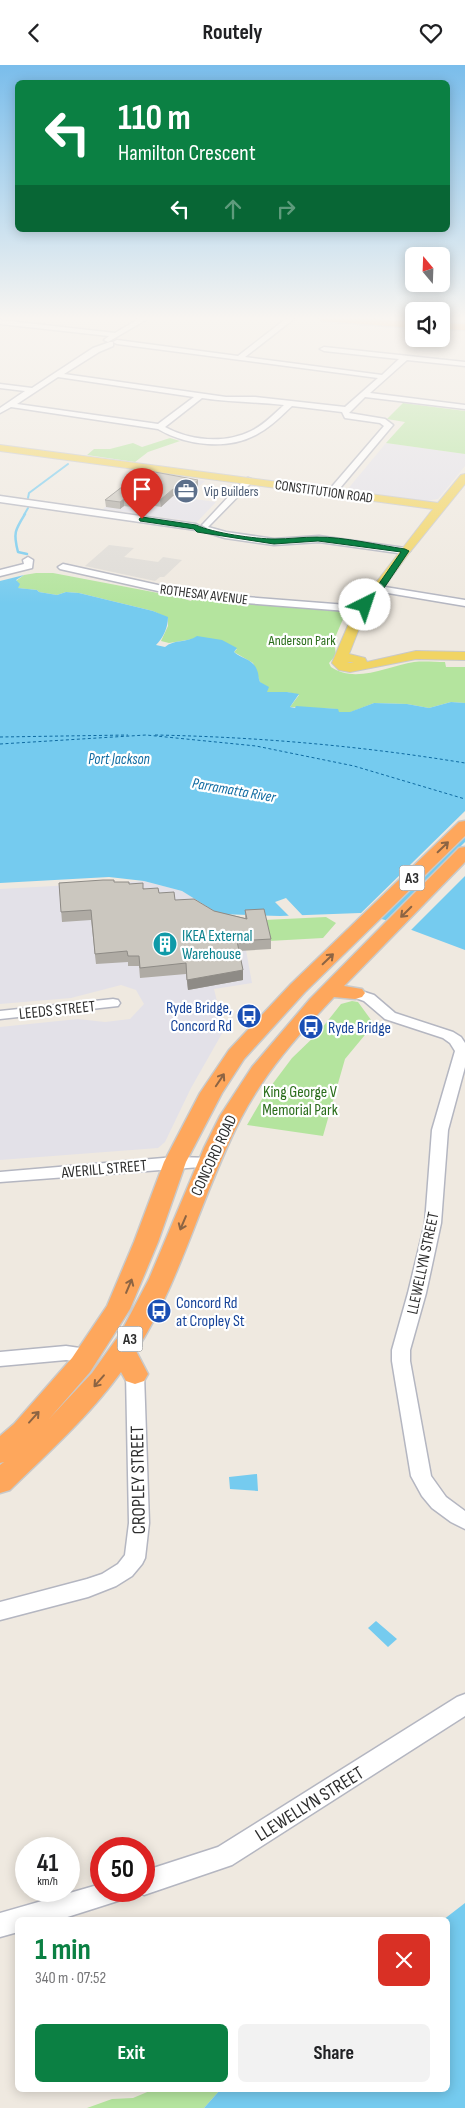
<!DOCTYPE html>
<html lang="en">
<head>
<meta charset="utf-8">
<style>
  :root { --surface:#fff; --page:#f2f2f2; --text:#202124; --muted:#757577; --accent:#0b8043 }
  body { margin:0; font-family:"Sofia Sans Condensed",sans-serif; background:var(--page); color:var(--text); height:100vh; display:flex; flex-direction:column; font-size:19px; white-space:nowrap }
  * { box-sizing:border-box; margin:0 }
  p { font-size:16px; color:var(--muted) }
  .icon { flex:none; width:28px; height:28px; fill:none; stroke:currentColor; stroke-width:2; stroke-linecap:round; stroke-linejoin:round }
  .map { position:relative; flex:1; overflow:hidden }
  .sheet { position:absolute; left:15px; top:1852px; width:435px; height:175px; display:flex; flex-direction:column; background:var(--surface); border-radius:8px; box-shadow:0 2px 12px #0003 }
  .sheet>* { flex:none }
  .top-card { position:absolute; left:15px; top:15px; width:435px; height:152px; border-radius:8px; box-shadow:0 2px 12px #0003; background:#0b8043; color:#fff; overflow:hidden }
  .needle { width:32px; rotate:341deg }
  .buttons { position:absolute; left:405px; top:182px; display:grid; gap:10px }
  .buttons a { display:grid; place-items:center; width:45px; height:45px; border-radius:8px; background:var(--surface); box-shadow:0 2px 12px #0003; font-size:25px }
  .speed { position:absolute; left:15px; top:1772px; display:flex; gap:10px; font-size:25px; font-weight:700; text-align:center }
  .speed>* { display:grid; place-content:center; width:65px; height:65px; border-radius:50%; background:var(--surface); box-shadow:0 2px 12px #0003; line-height:1 }
  .speed small { font-size:12px; font-weight:400 }
  .speed .limit { border:8px solid #d22; background:#fff; color:#111 }
  .pin { position:absolute; display:grid; place-items:center; width:42px; height:42px; color:#fff; margin:-51px -21px; border-radius:50% 50% 50% 0; rotate:-45deg; box-shadow:0 0 5px #0007 }
  .pin .icon { rotate:45deg }
  .me { position:absolute; width:55px; margin:-28px; rotate:41deg; stroke-linejoin:round; filter:drop-shadow(0 0 4px #0008) }
  .turn { display:flex; align-items:center; gap:18px; height:105px; padding:0 20px; font-size:22px }
  .turn .icon { width:65px; height:65px; stroke-width:2.5 }
  .turn b { display:block; font-size:35px; line-height:42px }
  .lanes { display:flex; align-items:center; height:48px; padding:0 20px; background:#0003; justify-content:center; gap:25px; direction:ltr }
  .lanes .off { opacity:.35 }
  .round { display:grid; place-items:center; flex:none; width:52px; height:52px; border-radius:8px; background:var(--page) }
  .overview { display:flex; align-items:center; justify-content:space-between; height:85px; padding:0 20px }
  h1 { font-size:30px; font-weight:700; line-height:38px; color:var(--accent) }
  .action { display:flex; gap:10px; margin-top:auto; padding:10px 20px }
  .action a { flex:1; height:58px; border-radius:8px; background:var(--accent); color:#fff; font-size:20px; font-weight:700; line-height:58px; text-align:center }
  .action a+a { background:var(--page); color:var(--text) }
  header { display:flex; justify-content:space-between; align-items:center; height:65px; padding:0 20px; background:var(--surface); font-size:22px; font-weight:700 }
  .map>svg:first-child { display:block }
  .industrial { fill:#e3e1e8 }
  .green { fill:#b4e49e }
  .plaza { fill:#dfdcd7 }
  .water { fill:#75cbef }
  .pier { fill:#efe9e0 }
  .lines { fill:none; stroke-linecap:round; stroke-linejoin:round }
  .stream-far1 { stroke:#75cbef; stroke-width:2 }
  .stream { stroke:#75cbef; stroke-width:2.5 }
  .ferry { stroke:#0e6aa1; stroke-width:1; stroke-dasharray:3 2.5; stroke-linecap:butt }
  .minor-casing { stroke:#b4b6c1; stroke-width:3 }
  .major-casing { stroke:#c9c9c9; stroke-width:2 }
  .highway-casing { stroke:#c9c9c9; stroke-width:3 }
  .minor { fill:#fff; fill-rule:evenodd }
  .major { fill:#f1d463; fill-rule:evenodd }
  .highway { fill:#fea75c; fill-rule:evenodd }
  .wall { fill:#afaba4 }
  .shaded-wall { fill:#8e8b86 }
  .building { fill:#cbc7bf; stroke:#8e8b86 }
  .oneway { stroke:#8c6443 }
  .route { fill:#0b8043; stroke:#07532c }
  .labels { text-anchor:middle; stroke-width:4.5; stroke-linejoin:round; paint-order:stroke }
  .far-service-label { font-size:14px; fill:#4e5e75; stroke:#fff; text-anchor:start }
  .far-street-label { font-size:14px; fill:#2e2e2e; stroke:#fff }
  .far-park-label { font-size:14px; fill:#2a6d1b; stroke:#fff }
  .far-water-label { font-size:15px; font-style:italic; fill:#0e6aa1; stroke:#fff }
  .shield { fill:#fff; stroke:#6d6d6d; stroke-width:1 }
  .shield-label { font-size:15px; font-weight:bold; fill:#2e2e2e }
  .culture-label { font-size:16px; fill:#0d838f; stroke:#fff; text-anchor:start }
  .transit-label { font-size:16px; fill:#164399; stroke:#fff; text-anchor:start }
  .street-label { font-size:16px; fill:#2e2e2e; stroke:#fff }
  .park-label { font-size:16px; fill:#2a6d1b; stroke:#fff }
  .near-street-label { font-size:19px; fill:#2e2e2e; stroke:#fff }
</style>
</head>
<body>
<header><svg class="icon" aria-label="back" viewBox="0 0 24 24"><path d="M15 5l-7 7 7 7"/></svg>Routely<svg class="icon" aria-label="heart" viewBox="0 0 24 24"><path d="M12 20l-8-8c-3-5 5-10 8-4 3-6 11-1 8 4z"/></svg></header>
<div class="map">
<svg width="465" height="2043" viewBox="0 0 465 2043">
  <rect width="100%" height="100%" fill="#efe9e0"/>
  <path class="industrial" d="M 386,378 L 465,389 L 465,401 L 438,434 L 426,436 L 347,425 Z
    M 145,408 L 205,416 L 187,433 L 216,437 L 197,457 L 103,444 Z
    M 144,816 L 182,826 L 219,849 L 241,858 L 252,918 L 214,924 L 224,965 L 191,1023 L 165,1077 L 158,1083 L 0,1095 L 0,962 L 78,954 L 105,957 L 130,954 L 144,939 L 136,925 L 121,920 L 71,933 L 0,939 L 0,824 Z"/>
  <path class="green" d="M 403,338 L 465,346 L 465,389 L 386,378 L 405,357 L 387,354 Z
    M 170,373 L 180,376 L 148,387 L 135,397 L 87,390 L 94,384 L 110,384 L 133,378 L 142,382 Z
    M 36,508 L 53,508 L 174,531 L 191,536 L 194,532 L 346,547 L 334,575 L 336,590 L 329,598 L 331,602 C 355,619 389,601 414,597 C 424,596 435,597 445,597 L 446,602 L 465,602 L 465,638 L 451,637 L 429,643 L 407,639 L 374,638 L 351,647 L 338,647 L 337,644 L 290,642 L 299,630 L 287,627 L 266,627 L 260,617 L 253,598 L 234,587 L 237,584 L 193,574 L 169,578 L 161,576 L 168,561 L 168,553 L 153,546 L 79,528 L 66,527 L 57,530 L 39,527 L 37,525 L 17,523 L 16,516 L 24,510 Z
    M 326,852 L 336,858 L 323,873 L 269,876 L 264,855 Z
    M 352,936 L 358,937 L 374,959 L 345,994 L 323,1071 L 247,1060 L 265,1029 L 292,993 L 318,968 L 341,939 Z
    M 152,2025 L 220,2025 L 204,2043 L 87,2043 L 112,2034 L 133,2033 Z"/>
  <path class="plaza" d="M 109,480 L 134,483 L 124,492 L 158,497 L 163,492 L 182,495 L 164,512 L 160,512 L 155,516 L 85,501 Z"/>
  <path class="water" d="M 24,510 L 16,515 L 20,519 L 18,523 L 37,525 L 39,527 L 57,530 L 66,527 L 79,528 L 153,546 L 168,552 C 168,563 163,573 156,580 L 165,582 C 174,574 187,578 197,571 L 222,575 L 237,583 L 234,587 C 242,594 253,594 257,605 C 259,609 258,613 260,617 L 269,622 L 267,627 L 287,627 L 299,629 L 290,642 L 295,643 L 296,641 L 338,644 L 339,647 L 350,647 L 374,638 L 407,639 L 429,643 L 451,637 L 465,638 L 465,885 L 385,855 L 360,848 L 280,851 L 219,849 L 182,826 L 144,816 L 109,812 L 0,818 L 0,516 Z
    M 257,1409 L 258,1426 L 230,1424 L 229,1412 Z
    M 376,1556 L 397,1574 L 388,1582 L 368,1563 Z
    M 465,1838 L 465,2043 L 204,2043 L 220,2025 L 448,2025 L 448,1855 L 443,1855 Z"/>
  <path class="pier" d="M 465,746 L 465,769 L 378,855 L 359,850 Z
    M 465,777 L 465,811 L 409,867 L 384,857 Z
    M 286,833 L 303,851 L 290,852 L 275,837 Z"/>
  <g class="lines">
    <path class="stream-far1" d="M 28,433 L 29,428 L 68,399
      M 24,450 L 28,443"/>
    <path class="stream" d="M 25,449 C 15,465 13,468 18,487 L 27,489"/>
    <path class="ferry" d="M 155,670 C 259,672 362,681 465,698
      M 0,672 L 128,670
      M 0,679 L 146,670 L 256,681 L 354,701 L 465,734"/>
    <defs>
      <path id="minor" d="M 140,253 L 149,253 L 108,277 L 104,275 L 109,271 L 0,259 L 0,255 L 115,268 Z
        M 287,253 L 295,253 L 245,292 L 382,310 L 399,294 L 324,286 L 320,284 L 324,282 L 465,297 L 465,301 L 407,295 L 370,328 L 465,340 L 465,344 L 365,332 L 349,348 L 385,354 L 393,360 L 335,429 L 329,429 L 329,425 L 384,361 L 380,358 L 345,353 L 342,347 L 292,341 C 282,350 272,361 259,368 C 229,386 187,381 158,364 L 11,342 L 0,348 L 0,343 L 25,326 L 0,323 L 0,319 L 32,323 L 93,283 L 110,277 L 113,277 L 113,281 L 99,287 L 64,309 L 226,332 L 255,332 L 345,342 L 378,313 L 117,279 L 113,277 L 117,275 L 238,291 ZM 58,312 L 194,332 L 158,359 L 17,339 ZM 202,333 C 229,337 257,337 284,340 C 274,349 264,360 251,366 C 225,379 190,376 165,362 Z
        M 248,413 L 251,414 L 251,418 L 208,462 L 226,467 L 274,474 L 319,471 L 405,483 L 410,486 L 405,489 L 319,477 L 274,480 L 225,473 L 205,467 L 203,465 L 207,463 L 202,460 L 204,458 L 245,414 Z
        M 0,431 L 196,459 L 201,462 L 196,465 L 0,437 Z
        M 28,492 L 33,495 L 32,503 L 0,511 L 0,505 L 24,499 L 23,495 Z
        M 63,499 L 158,520 L 246,532 L 347,540 L 352,543 L 347,546 L 246,538 L 158,526 L 60,504 L 58,502 Z
        M 379,521 L 465,535 L 465,541 L 376,526 L 376,522 Z
        M 355,924 L 374,930 L 395,948 L 453,967 L 461,972 L 465,978 L 465,1002 L 448,1065 L 441,1158 L 426,1228 L 410,1285 L 410,1296 L 431,1411 L 446,1432 L 465,1446 L 465,1464 L 451,1457 L 432,1443 L 422,1431 L 411,1411 L 392,1296 L 392,1285 L 408,1228 L 425,1158 L 432,1065 L 455,986 L 450,978 L 443,973 L 385,954 L 364,936 L 350,931 L 348,928 Z
        M 113,934 L 118,935 L 120,938 L 118,941 L 0,954 L 0,946 Z
        M 175,1092 L 214,1093 L 216,1097 L 214,1101 L 0,1117 L 0,1107 Z
        M 66,1281 L 94,1285 L 97,1290 L 94,1295 L 88,1297 L 66,1295 L 0,1301 L 0,1287 Z
        M 135,1302 L 141,1304 L 144,1309 L 149,1458 L 145,1493 L 142,1499 L 132,1511 L 116,1521 L 88,1532 L 0,1555 L 0,1537 L 87,1514 L 102,1509 L 118,1499 L 125,1490 L 129,1458 L 126,1309 L 129,1304 Z
        M 465,1629 L 465,1651 L 232,1800 L 144,1830 L 136,1826 L 144,1826 L 144,1806 L 218,1782 L 457,1632 Z
        M 101,1819 L 101,1826 L 128,1826 L 124,1834 L 58,1855 L 18,1855 L 18,1867 L 0,1872 L 0,1848 Z"/>
      <path id="major" d="M 0,380 L 438,438 L 461,410 L 465,409 L 465,419 L 409,488 L 372,539 L 376,545 L 364,551 L 349,589 L 365,593 L 367,597 L 416,586 L 465,587 L 465,595 L 416,594 L 350,607 L 339,605 L 332,598 L 352,551 L 344,549 L 341,543 L 350,536 L 361,537 L 433,444 L 0,386 ZM 350,597 L 354,598 L 347,598 Z"/>
      <path id="highway" d="M 318,253 L 365,253 L 414,257 L 414,263 L 323,256 Z
        M 441,258 L 465,259 L 465,265 L 441,264 Z
        M 465,756 L 465,771 L 305,927 L 244,994 L 222,1028 L 186,1097 L 158,1177 L 130,1244 L 90,1307 L 49,1354 L 92,1308 L 120,1269 L 149,1214 L 204,1083 L 220,1051 L 252,1002 L 310,934 L 459,783 L 465,782 L 465,797 L 344,921 L 362,924 L 365,928 L 362,932 L 355,934 L 334,932 C 299,969 265,1007 241,1053 C 202,1128 182,1214 136,1286 L 148,1309 L 144,1316 L 135,1319 L 126,1316 L 121,1307 C 89,1351 49,1387 10,1425 L 0,1428 L 0,1400 L 4,1397 L 0,1398 L 0,1371 L 14,1359 L 72,1293 L 107,1241 L 134,1177 L 164,1097 L 200,1028 L 229,985 L 291,919 L 459,757 Z"/>
    </defs>
    <use href="#minor" class="minor-casing"/>
    <use href="#major" class="major-casing"/>
    <use href="#highway" class="highway-casing"/>
    <use href="#minor" class="minor"/>
    <use href="#major" class="major"/>
    <use href="#highway" class="highway"/>
  </g>
  <path class="wall" d="M 144,405 L 198,422 L 186,433 L 173,431 L 161,442 L 144,439 L 139,443 L 124,441 L 120,444 L 106,442 L 105,435 Z
    M 114,817 L 129,819 L 159,828 L 175,835 L 214,846 L 245,853 L 245,845 L 271,874 L 271,884 L 239,886 L 243,905 L 243,915 L 188,925 L 186,909 L 140,913 L 139,901 L 128,901 L 128,897 L 96,899 L 91,855 L 62,857 L 59,818 Z"/>
  <path class="shaded-wall" d="M 198,415 L 198,422 L 186,433 L 186,426 Z
    M 173,424 L 173,431 L 161,442 L 160,435 Z
    M 144,432 L 144,439 L 139,443 L 139,436 Z
    M 124,434 L 124,441 L 120,444 L 120,437 Z
    M 243,905 L 243,915 L 188,925 L 187,915 Z"/>
  <path class="building" d="M 144,405 L 198,415 L 186,426 L 173,424 L 160,435 L 144,432 L 139,436 L 124,434 L 120,437 L 105,435 Z
    M 103,815 L 114,815 L 114,817 L 129,817 L 129,819 L 143,818 L 143,824 L 158,823 L 159,828 L 174,827 L 175,835 L 194,834 L 214,846 L 247,854 L 245,845 L 264,844 L 271,874 L 237,876 L 243,905 L 187,915 L 186,898 L 140,903 L 139,891 L 128,891 L 127,886 L 95,889 L 91,845 L 61,847 L 59,818 Z"/>
  <defs><path id="oneway-shaft" d="M-6 0H5M1.5-3L5.5 0L1.5 3" fill="none" stroke-width="1.6" stroke-linecap="round" stroke-linejoin="round" transform="scale(1.25)"/></defs>
  <g class="oneway">
    <use href="#oneway-shaft" transform="translate(443 782) rotate(-44)"/>
    <use href="#oneway-shaft" transform="translate(406 847) rotate(135)"/>
    <use href="#oneway-shaft" transform="translate(328 894) rotate(-44)"/>
    <use href="#oneway-shaft" transform="translate(220 1015) rotate(-56)"/>
    <use href="#oneway-shaft" transform="translate(183 1158) rotate(113)"/>
    <use href="#oneway-shaft" transform="translate(129 1221) rotate(-67)"/>
    <use href="#oneway-shaft" transform="translate(99 1316) rotate(131)"/>
    <use href="#oneway-shaft" transform="translate(34 1352) rotate(-48)"/>
  </g>
  <linearGradient id="sky" x2="0" y2="1"><stop stop-color="#7abdeb"/><stop offset="0.47" stop-color="#f8f5f1"/><stop offset="1" stop-color="#f8f5f1" stop-opacity="0"/></linearGradient>
  <rect width="465" height="539" fill="url(#sky)"/>
  <path class="route" d="M 142,452 L 196,460 C 213,468 255,474 275,474 C 289,474 303,472 317,472 C 345,472 377,480 405,484 L 409,486 L 382,526 L 365,542 L 361,540 L 376,523 L 401,487 L 318,476 L 274,479 L 197,467 L 194,464 L 140,456 L 139,454 Z"/>
  <defs>
    <symbol id="office-disc" viewBox="-11 -11 22 22"><circle r="9.5" fill="#5c6f8a" stroke="#fff"/><path d="M-6-3h4V-5.5h4V-3h4V5H-6ZM-1-4.5V-3h2v-1.5ZM-6 0V1H6V0Z" fill="#fff"/></symbol>
    <symbol id="building-disc" viewBox="-11 -11 22 22"><circle r="9.5" fill="#0f9aa8" stroke="#fff"/><path d="M-4-6H4V6H1V3H-1V6H-4ZM-2.5-4.3h1.7v1.8h-1.7ZM.8-4.3h1.7v1.8H.8ZM-2.5-1h1.7V.8h-1.7ZM.8-1h1.7V.8H.8Z" fill="#fff"/></symbol>
    <symbol id="bus-disc" viewBox="-11 -11 22 22"><circle r="9.5" fill="#1a4fb4" stroke="#fff"/><path d="M-5-6H5V4H4V6H2V4H-2V6H-4V4H-5ZM-3.5-4V0h7V-4ZM-3.5 1.2v1.5H-2V1.2ZM2 1.2v1.5H3.5V1.2Z" fill="#fff"/></symbol>
  </defs>
  <g fill-rule="evenodd">
    <use href="#office-disc" x="172" y="412" width="28" height="28"/>
    <use href="#building-disc" x="151" y="865" width="28" height="28"/>
    <use href="#bus-disc" x="235" y="937" width="28" height="28"/>
    <use href="#bus-disc" x="297" y="948" width="28" height="28"/>
    <use href="#bus-disc" x="145" y="1232" width="28" height="28"/>
  </g>
  <g class="labels">
    <g class="far-service-label">
      <text x="204" y="431">Vip Builders</text>
    </g>
    <g class="far-street-label">
      <text transform="translate(324 426) rotate(8)" y="5">CONSTITUTION ROAD</text>
      <text transform="translate(204 529) rotate(7)" y="5">ROTHESAY AVENUE</text>
    </g>
    <g class="far-park-label">
      <text x="302" y="580">Anderson Park</text>
    </g>
    <g class="far-water-label">
      <text x="119" y="699">Port Jackson</text>
      <text transform="translate(234 725) rotate(10)" y="5">Parramatta River</text>
    </g>
    <g class="shield">
      <rect x="399.5" y="800.5" width="25" height="25" rx="4"/>
      <rect x="117.5" y="1261.5" width="25" height="25" rx="4"/>
    </g>
    <g class="shield-label">
      <text x="412" y="818">A3</text>
      <text x="130" y="1279">A3</text>
    </g>
    <g class="culture-label">
      <text x="182" y="876">IKEA External<tspan x="182" dy="18">Warehouse</tspan></text>
    </g>
    <g class="transit-label">
      <text x="232" y="948" text-anchor="end">Ryde Bridge,<tspan x="232" dy="18">Concord Rd</tspan></text>
      <text x="328" y="968">Ryde Bridge</text>
      <text x="176" y="1243">Concord Rd<tspan x="176" dy="18">at Cropley St</tspan></text>
    </g>
    <g class="street-label">
      <text transform="translate(57 944) rotate(-6)" y="6">LEEDS STREET</text>
      <text transform="translate(213 1090) rotate(-65)" y="6">CONCORD ROAD</text>
      <text transform="translate(104 1103) rotate(-5)" y="6">AVERILL STREET</text>
      <text transform="translate(422 1198) rotate(-78)" y="6">LLEWELLYN STREET</text>
    </g>
    <g class="park-label">
      <text x="300" y="1032">King George V<tspan x="300" dy="18">Memorial Park</tspan></text>
    </g>
    <g class="near-street-label">
      <text transform="translate(137 1415) rotate(-91)" y="7">CROPLEY STREET</text>
      <text transform="translate(309 1738) rotate(-32)" y="7">LLEWELLYN STREET</text>
    </g>
  </g>
</svg>
<div class="buttons">
<a><svg class="needle" viewBox="-14 -14 28 28"><path d="M0-13l5 13h-10z" fill="#e53935"/><path d="M0 13l5-13h-10z" fill="#757577"/></svg></a>
<a><svg class="icon" aria-label="sound" viewBox="0 0 24 24"><path d="M4 9h4l5-4v14l-5-4H4zM17 9q2 3 0 6"/></svg></a>
</div>
<div class="speed"><div>41<small>km/h</small></div><div class="limit">50</div></div>
<div class="pin" style="left:142px;top:454px;background:#d93025"><svg class="icon" aria-label="arrive" viewBox="0 0 24 24"><path d="M6 21V4h12l-3 4 3 4H6"/></svg></div>
<svg class="me" style="left:365px;top:540px" viewBox="-20 -20 40 40"><circle r="19" fill="#fff"/><path d="M0-13L10 11 0 6-10 11z" fill="#0b8043"/></svg>
<div class="top-card">
<div class="turn"><svg class="icon" aria-label="left" viewBox="0 0 24 24"><path d="M17 20v-9H6M10 6l-5 5 5 5"/></svg><div><b>110 m</b>Hamilton Crescent</div></div>
<div class="lanes"><svg class="icon" aria-label="left" viewBox="0 0 24 24"><path d="M17 20v-9H6M10 6l-5 5 5 5"/></svg><svg class="icon off" aria-label="ahead" viewBox="0 0 24 24"><path d="M12 20V5M6 11l6-6 6 6"/></svg><svg class="icon off" aria-label="right" viewBox="0 0 24 24"><path d="M7 20v-9h11M14 6l5 5-5 5"/></svg></div>
</div>
<section class="sheet">
<div class="overview"><div><h1>1 min</h1><p>340 m · 07:52</p></div><a class="round" style="background:#d93025;color:#fff"><svg class="icon" aria-label="close" viewBox="0 0 24 24"><path d="M6 6l12 12M18 6L6 18"/></svg></a></div>
<div class="action"><a>Exit</a><a>Share</a></div>
</section>
</div>
</body>
</html>
